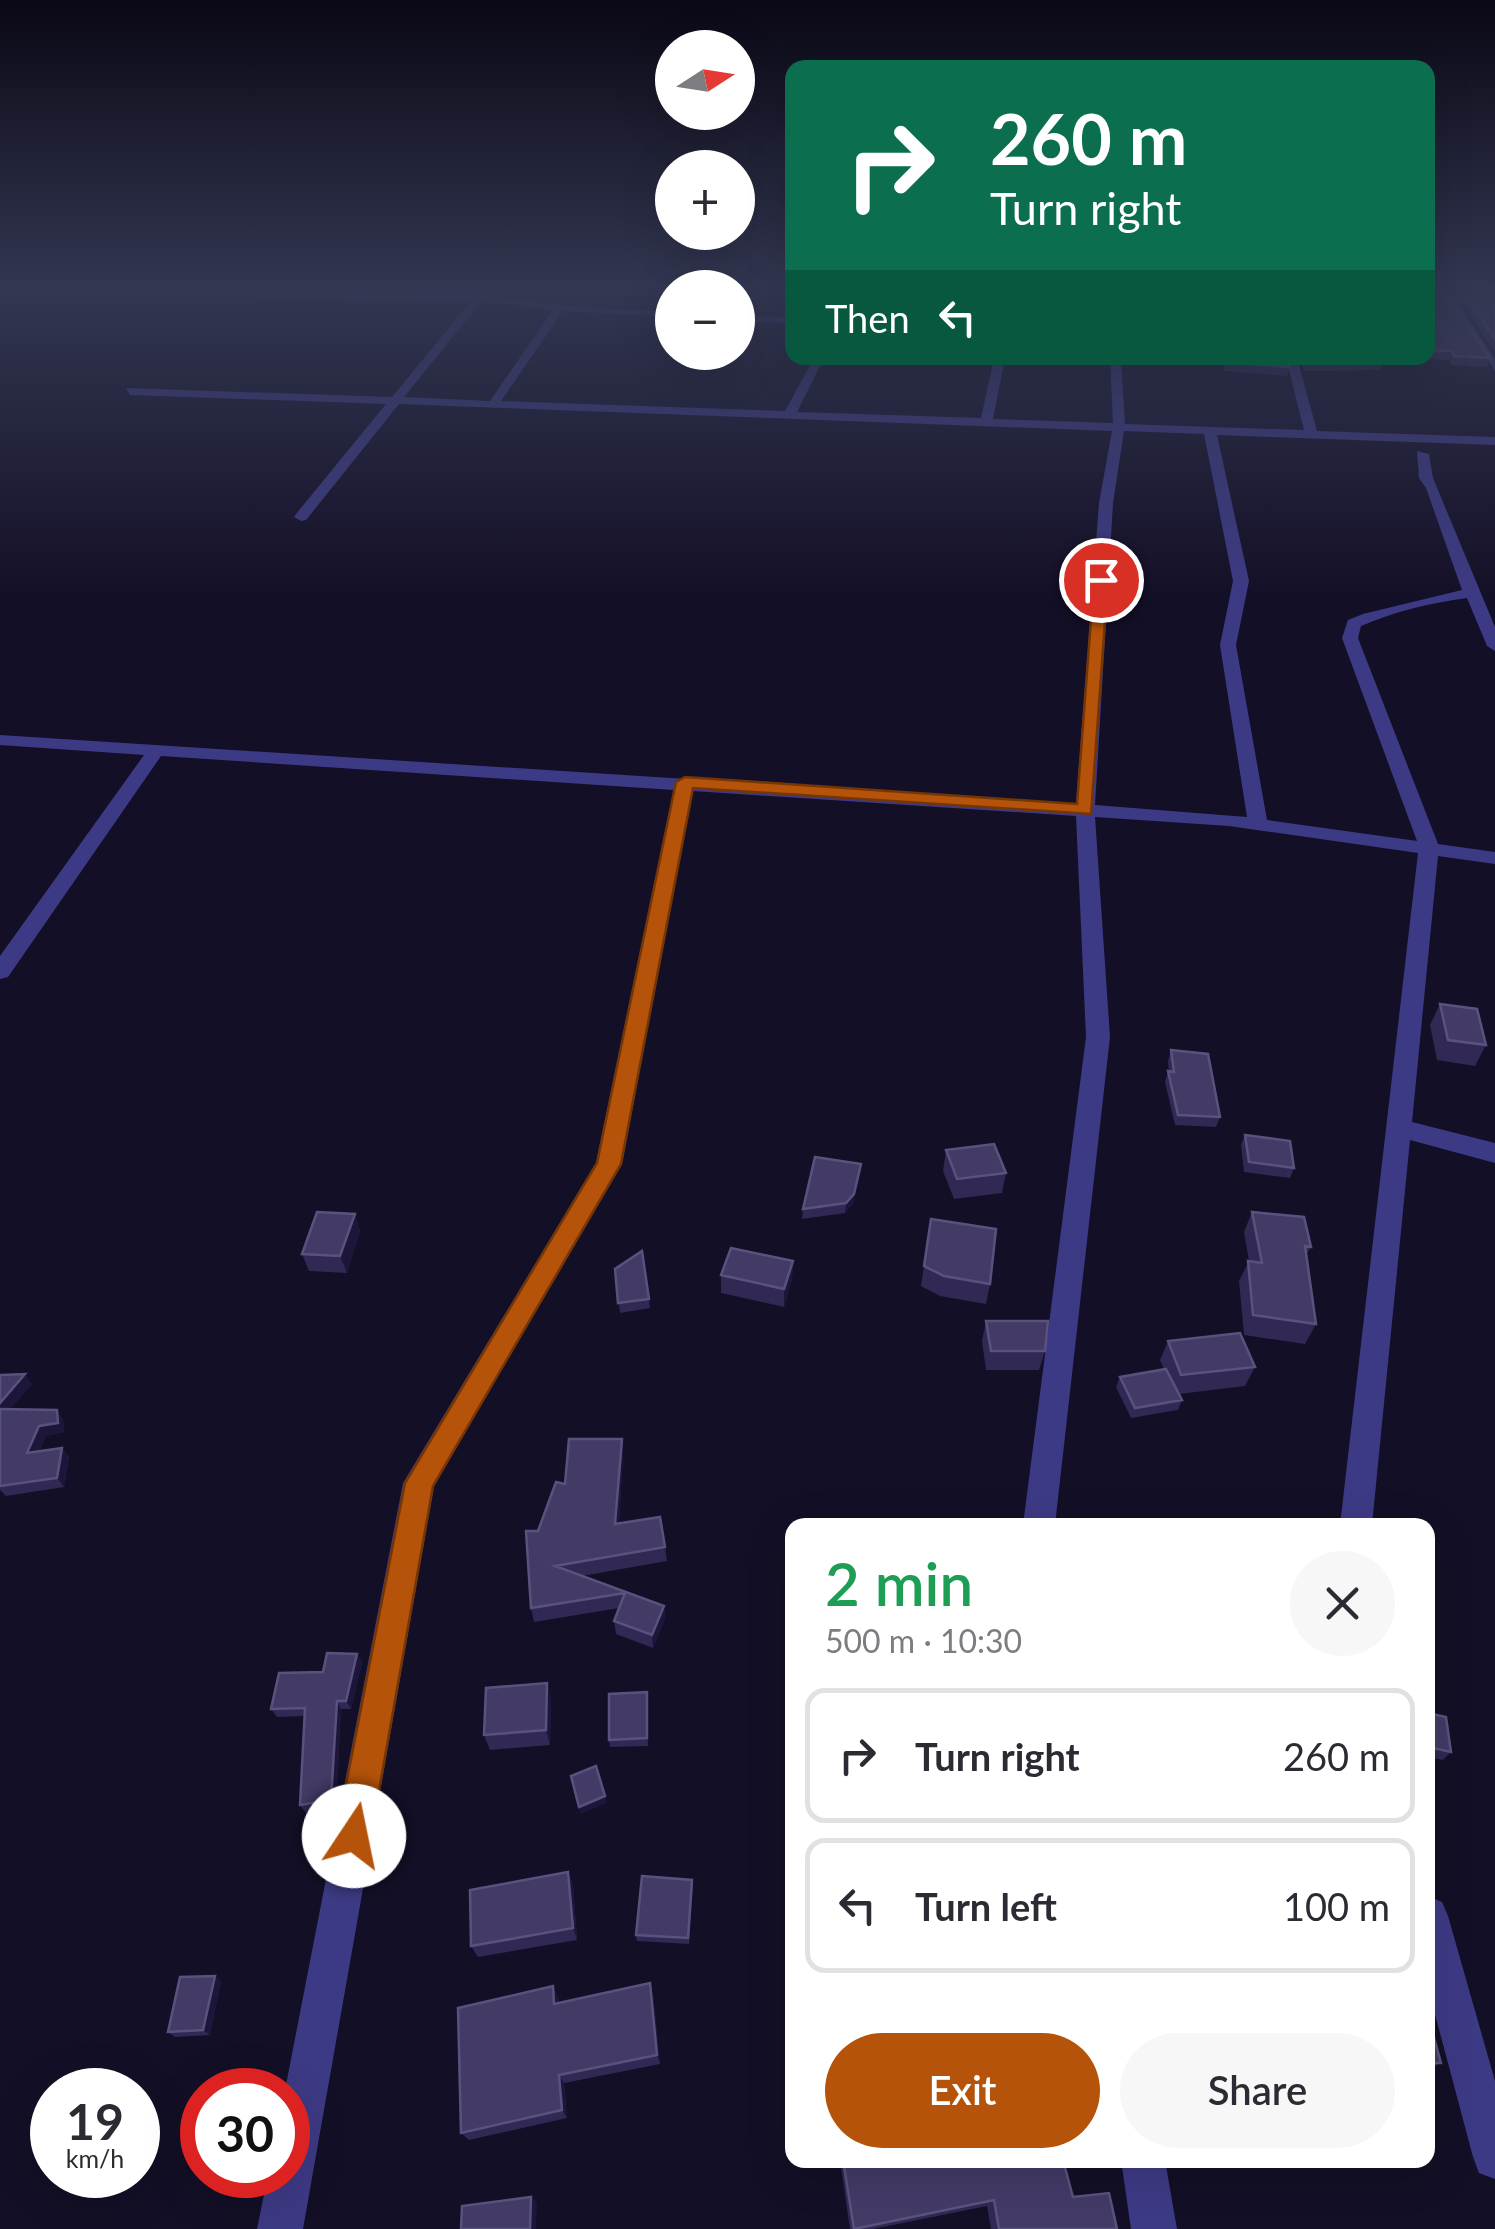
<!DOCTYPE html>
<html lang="en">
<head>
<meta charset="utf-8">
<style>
  :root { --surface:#fff; --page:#f7f7f7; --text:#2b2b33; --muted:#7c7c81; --line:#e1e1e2; --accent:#b45309 }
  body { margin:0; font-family:Lato,sans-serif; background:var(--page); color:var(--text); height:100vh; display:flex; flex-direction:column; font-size:38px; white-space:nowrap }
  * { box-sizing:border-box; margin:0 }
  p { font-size:32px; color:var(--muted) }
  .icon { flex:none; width:55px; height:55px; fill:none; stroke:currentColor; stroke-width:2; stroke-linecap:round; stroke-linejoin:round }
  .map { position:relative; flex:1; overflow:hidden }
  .details { position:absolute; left:785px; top:1518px; width:650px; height:650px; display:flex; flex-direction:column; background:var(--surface); border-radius:20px; box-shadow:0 10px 40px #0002 }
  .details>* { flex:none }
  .guide { position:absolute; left:785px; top:60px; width:650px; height:305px; border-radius:20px; box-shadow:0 10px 40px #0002; background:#0b6e4f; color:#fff; overflow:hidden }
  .needle { width:65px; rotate:78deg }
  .tools { position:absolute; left:655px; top:30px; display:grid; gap:20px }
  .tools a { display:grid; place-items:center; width:100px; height:100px; border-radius:50%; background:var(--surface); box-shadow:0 10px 40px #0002; font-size:50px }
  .speed { position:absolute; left:30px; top:2068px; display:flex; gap:20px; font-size:50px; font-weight:700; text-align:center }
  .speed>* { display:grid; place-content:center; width:130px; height:130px; border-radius:50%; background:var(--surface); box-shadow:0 10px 40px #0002; line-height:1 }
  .speed small { font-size:25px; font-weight:400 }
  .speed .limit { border:15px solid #d22; background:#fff; color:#111 }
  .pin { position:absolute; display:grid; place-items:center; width:85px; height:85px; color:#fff; margin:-42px; border:5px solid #fff; border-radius:50%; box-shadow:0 2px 10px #0007 }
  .me { position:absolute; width:110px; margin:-55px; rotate:11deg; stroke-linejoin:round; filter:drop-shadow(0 0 8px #0008) }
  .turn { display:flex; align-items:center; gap:35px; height:210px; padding:0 40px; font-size:45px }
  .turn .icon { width:130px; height:130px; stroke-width:2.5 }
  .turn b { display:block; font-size:70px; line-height:85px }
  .then { display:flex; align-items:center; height:95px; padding:0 40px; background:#0003; gap:20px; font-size:38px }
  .round { display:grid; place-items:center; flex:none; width:105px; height:105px; border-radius:52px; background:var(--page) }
  .summary { display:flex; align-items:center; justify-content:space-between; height:170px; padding:0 40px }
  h1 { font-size:60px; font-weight:600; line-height:75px; color:#1e9e55 }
  .action { display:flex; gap:20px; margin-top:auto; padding:20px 40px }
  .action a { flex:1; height:115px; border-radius:60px; background:var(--accent); color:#fff; font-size:40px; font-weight:600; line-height:115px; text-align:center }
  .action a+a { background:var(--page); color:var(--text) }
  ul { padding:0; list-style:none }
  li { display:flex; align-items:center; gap:30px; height:135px; margin:0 20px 15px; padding:0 20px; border:5px solid var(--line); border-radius:20px }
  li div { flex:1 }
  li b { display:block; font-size:38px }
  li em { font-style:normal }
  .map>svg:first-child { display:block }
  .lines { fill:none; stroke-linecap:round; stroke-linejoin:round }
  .minor { fill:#3d3a85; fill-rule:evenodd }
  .wall { fill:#312854 }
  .shaded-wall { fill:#1d163a }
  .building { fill:#433a66; stroke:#5a527e; stroke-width:2.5 }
  .route { fill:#b45309; stroke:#753606; stroke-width:2.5 }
</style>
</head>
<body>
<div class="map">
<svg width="1495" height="2229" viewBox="0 0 1495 2229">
  <rect width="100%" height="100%" fill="#130f26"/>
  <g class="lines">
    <path class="minor" d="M 237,290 L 479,295 L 586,308 L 672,311 L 672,317 L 563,311 L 501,401 L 785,411 L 814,358 L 824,358 L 797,412 L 981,418 L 994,358 L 1005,358 L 993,419 L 1113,423 L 1110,358 L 1121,358 L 1125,424 L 1304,430 L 1286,358 L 1297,358 L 1317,431 L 1495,437 L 1495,445 L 1217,435 L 1249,581 L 1236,645 L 1267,820 L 1417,841 L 1342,638 L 1348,620 L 1363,614 L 1462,590 L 1426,488 L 1419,478 L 1417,451 L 1429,454 L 1433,478 L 1495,627 L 1495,651 L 1487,646 L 1467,598 C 1431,603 1396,611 1361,626 L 1358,638 L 1438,844 L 1495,852 L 1495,864 L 1438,856 L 1412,1122 L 1495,1143 L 1495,1163 L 1410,1140 L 1372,1525 L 1340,1525 L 1418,853 L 1229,826 L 1095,817 L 1110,1037 L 1055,1525 L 1023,1525 L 1086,1037 L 1076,816 L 693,791 L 622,1164 L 434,1486 L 303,2229 L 257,2229 L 268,2175 L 288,2175 L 285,2090 L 403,1483 L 596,1163 L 674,790 L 161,756 L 8,977 L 0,979 L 0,956 L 144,755 L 0,745 L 0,735 L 1076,804 L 1099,503 L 1112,431 L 399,404 L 306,520 L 301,521 L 294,517 L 296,514 L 386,404 L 130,395 L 126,388 L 392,397 L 471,301 L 269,299 L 214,291 ZM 482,301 L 553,310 L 490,401 L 404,397 ZM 1124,431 L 1204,434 L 1233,581 L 1220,645 L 1247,817 L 1095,805 L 1113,503 Z
      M 1441,290 L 1449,290 L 1495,359 L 1495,371 Z
      M 738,316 L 792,317 L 792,323 L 738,322 Z
      M 1428,1896 L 1442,1902 L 1448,1916 L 1495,2081 L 1495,2179 L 1479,2173 L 1473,2157 L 1428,1988 Z
      M 1121,2160 L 1165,2160 L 1177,2229 L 1131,2229 Z"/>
  </g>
  <path class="wall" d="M 1428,290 L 1490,358 L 1487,367 L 1451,365 L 1449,360 L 1412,358 L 1428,358 Z
    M 1462,291 L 1495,292 L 1495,352 L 1459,299 Z
    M 940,358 L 967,358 L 966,364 L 940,360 Z
    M 1224,358 L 1287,358 L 1289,367 L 1287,376 L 1224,371 Z
    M 1300,358 L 1381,358 L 1383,361 L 1380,370 L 1304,371 Z
    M 1440,1004 L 1486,1045 L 1475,1066 L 1437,1060 L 1430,1025 Z
    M 1171,1050 L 1220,1117 L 1216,1127 L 1175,1125 L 1165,1082 L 1168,1071 L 1169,1072 L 1168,1061 Z
    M 1245,1135 L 1294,1168 L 1290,1178 L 1244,1172 L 1241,1145 Z
    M 946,1150 L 1006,1173 L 1002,1193 L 954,1199 L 943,1171 Z
    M 861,1164 L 853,1204 L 845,1213 L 802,1219 L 803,1209 Z
    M 1252,1212 L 1311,1247 L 1306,1255 L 1316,1324 L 1305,1344 L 1244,1335 L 1239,1281 L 1249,1261 L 1244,1232 Z
    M 355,1214 L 360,1231 L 347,1273 L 309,1271 L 302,1254 Z
    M 931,1219 L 990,1284 L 986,1304 L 940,1296 L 921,1286 Z
    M 793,1261 L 792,1279 L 784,1307 L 721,1293 L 721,1275 Z
    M 615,1269 L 649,1299 L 650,1308 L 620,1313 Z
    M 986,1321 L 1045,1351 L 1039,1370 L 986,1370 L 982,1341 Z
    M 1168,1341 L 1255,1367 L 1245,1386 L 1179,1394 L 1182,1400 L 1178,1410 L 1131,1418 L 1116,1387 L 1120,1377 L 1164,1369 L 1160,1360 Z
    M 0,1375 L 32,1384 L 10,1409 L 63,1419 L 64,1432 L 46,1436 L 39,1452 L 62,1448 L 69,1457 L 64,1487 L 6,1496 L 0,1490 Z
    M 622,1439 L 623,1454 L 619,1524 L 665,1547 L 667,1561 L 582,1576 L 664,1606 L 665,1619 L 653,1648 L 616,1634 L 614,1621 L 619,1608 L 534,1622 L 531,1608 L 538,1531 L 565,1484 Z
    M 357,1654 L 362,1662 L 351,1709 L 341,1709 L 336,1807 L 305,1812 L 300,1805 L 305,1716 L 277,1717 L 271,1709 L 323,1672 Z
    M 547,1683 L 551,1699 L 550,1745 L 490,1750 L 484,1735 Z
    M 647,1692 L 648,1746 L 610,1747 L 609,1740 Z
    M 1428,1713 L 1451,1752 L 1443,1760 L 1428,1757 Z
    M 568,1872 L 573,1885 L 577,1940 L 478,1957 L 471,1946 Z
    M 693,1886 L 689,1944 L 637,1941 L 636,1935 Z
    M 215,1976 L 221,1981 L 210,2035 L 175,2037 L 168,2032 Z
    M 653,1994 L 660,2064 L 564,2083 L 567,2118 L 469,2140 L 461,2133 L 558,1997 L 559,2003 Z
    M 1428,2016 L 1441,2063 L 1428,2070 Z
    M 840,2160 L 1063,2160 L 1073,2197 L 1117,2229 L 991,2229 L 987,2206 L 873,2229 L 850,2229 Z
    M 1225,2160 L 1304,2160 L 1305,2165 L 1297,2168 L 1226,2167 Z"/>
  <path class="shaded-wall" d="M 861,1164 L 853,1204 L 845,1213 L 846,1203 Z
    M 355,1214 L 360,1231 L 347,1273 L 340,1256 Z
    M 793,1261 L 792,1279 L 784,1307 L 784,1289 Z
    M 25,1374 L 32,1384 L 2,1418 L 0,1415 L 0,1403 Z
    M 57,1410 L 63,1419 L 64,1432 L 46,1436 L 34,1463 L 27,1453 L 39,1426 Z
    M 622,1439 L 623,1454 L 618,1538 L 615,1524 Z
    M 62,1448 L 69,1457 L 64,1487 L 57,1478 Z
    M 664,1606 L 665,1619 L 653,1648 L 652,1635 Z
    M 357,1654 L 362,1662 L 351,1709 L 346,1701 Z
    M 547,1683 L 551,1699 L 550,1745 L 546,1730 Z
    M 337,1701 L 341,1709 L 336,1807 L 331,1800 Z
    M 605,1796 L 607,1803 L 581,1814 L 579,1807 Z
    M 568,1872 L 573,1885 L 577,1940 L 573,1928 Z
    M 215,1976 L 221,1981 L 210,2035 L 203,2030 Z
    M 650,1983 L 653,1994 L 660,2064 L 657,2055 Z
    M 553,1986 L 558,1997 L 559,2014 L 554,2004 Z
    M 559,2075 L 564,2083 L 567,2118 L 562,2110 Z
    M 531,2197 L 537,2203 L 536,2229 L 530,2229 Z"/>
  <path class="building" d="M 1428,290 L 1442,290 L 1490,358 L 1454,356 L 1452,351 L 1428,350 Z
    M 1462,291 L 1495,292 L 1495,339 Z
    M 1226,358 L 1287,358 L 1289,367 L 1226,362 Z
    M 1305,358 L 1381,358 L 1383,361 L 1307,362 Z
    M 1440,1004 L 1477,1009 L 1486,1045 L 1448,1040 Z
    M 1171,1050 L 1208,1054 L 1220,1117 L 1178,1115 L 1168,1071 L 1174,1072 Z
    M 1245,1135 L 1290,1141 L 1294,1168 L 1249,1162 Z
    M 994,1144 L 1006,1173 L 957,1179 L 946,1150 Z
    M 815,1157 L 861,1164 L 854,1194 L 846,1203 L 803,1209 Z
    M 317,1212 L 355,1214 L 340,1256 L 302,1254 Z
    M 1252,1212 L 1304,1217 L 1311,1247 L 1305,1246 L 1316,1324 L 1253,1315 L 1248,1261 L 1262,1263 Z
    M 931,1219 L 996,1229 L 990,1284 L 944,1276 L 924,1266 Z
    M 731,1248 L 793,1261 L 784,1289 L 721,1275 Z
    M 642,1251 L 649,1299 L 618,1303 L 615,1269 Z
    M 986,1321 L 1048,1321 L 1045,1351 L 991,1351 Z
    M 1240,1333 L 1255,1367 L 1181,1375 L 1168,1341 Z
    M 1166,1369 L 1182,1400 L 1135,1408 L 1120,1377 Z
    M 25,1374 L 0,1403 L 0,1375 Z
    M 0,1409 L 57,1410 L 58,1423 L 39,1426 L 27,1453 L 62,1448 L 57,1478 L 0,1486 Z
    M 569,1439 L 622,1439 L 615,1524 L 660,1517 L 665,1547 L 555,1566 L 664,1606 L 652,1635 L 614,1621 L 625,1593 L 531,1608 L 526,1531 L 538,1531 L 556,1482 L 565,1484 Z
    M 327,1653 L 357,1654 L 346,1701 L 337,1701 L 331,1800 L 300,1805 L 305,1708 L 271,1709 L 279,1673 L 323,1672 Z
    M 547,1683 L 546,1730 L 484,1735 L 486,1688 Z
    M 647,1692 L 647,1738 L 609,1740 L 609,1694 Z
    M 1428,1713 L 1446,1717 L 1451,1752 L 1428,1747 Z
    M 596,1766 L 605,1796 L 579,1807 L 571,1776 Z
    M 568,1872 L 573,1928 L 471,1946 L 470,1890 Z
    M 642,1876 L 692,1880 L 688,1938 L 636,1935 Z
    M 215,1976 L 203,2030 L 168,2032 L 180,1977 Z
    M 650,1983 L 657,2055 L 559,2075 L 562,2110 L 461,2133 L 458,2008 L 553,1986 L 554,2004 Z
    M 1428,2016 L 1441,2063 L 1428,2063 Z
    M 843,2160 L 1063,2160 L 1073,2197 L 1109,2193 L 1117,2229 L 999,2229 L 994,2200 L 854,2229 Z
    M 1232,2160 L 1304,2160 L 1305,2165 L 1233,2164 Z
    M 531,2197 L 530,2229 L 461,2229 L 462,2206 Z"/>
  <linearGradient id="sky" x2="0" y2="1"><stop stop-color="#0a0815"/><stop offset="0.48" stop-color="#333752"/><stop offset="1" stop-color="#333752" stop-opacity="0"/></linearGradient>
  <rect width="1495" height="602" fill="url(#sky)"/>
  <path class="route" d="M 1101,575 L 1108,580 L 1091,814 L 693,788 L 621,1164 L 433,1486 L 371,1836 L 366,1849 L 354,1854 L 341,1849 L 336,1836 L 405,1483 L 597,1163 L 676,782 L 685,777 L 1077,804 L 1094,580 Z"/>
</svg>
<div class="tools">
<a><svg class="needle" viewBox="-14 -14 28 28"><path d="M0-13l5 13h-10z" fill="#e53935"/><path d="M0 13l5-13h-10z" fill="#7c7c81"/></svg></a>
<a>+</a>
<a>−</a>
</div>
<div class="speed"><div>19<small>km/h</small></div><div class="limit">30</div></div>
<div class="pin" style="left:1101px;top:580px;background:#d93025"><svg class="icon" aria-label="arrive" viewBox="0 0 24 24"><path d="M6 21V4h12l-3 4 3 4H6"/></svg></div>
<svg class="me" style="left:354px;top:1836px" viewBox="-20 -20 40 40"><circle r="19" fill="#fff"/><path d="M0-13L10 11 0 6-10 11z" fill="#b45309"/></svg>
<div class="guide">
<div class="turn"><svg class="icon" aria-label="right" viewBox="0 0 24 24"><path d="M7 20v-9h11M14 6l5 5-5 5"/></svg><div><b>260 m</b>Turn right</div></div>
<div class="then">Then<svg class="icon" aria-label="left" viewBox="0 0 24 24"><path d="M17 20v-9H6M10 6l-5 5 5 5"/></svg></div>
</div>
<section class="details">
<div class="summary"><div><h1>2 min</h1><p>500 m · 10:30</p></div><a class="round"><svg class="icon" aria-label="close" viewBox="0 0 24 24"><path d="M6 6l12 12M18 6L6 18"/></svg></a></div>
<ul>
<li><svg class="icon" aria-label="right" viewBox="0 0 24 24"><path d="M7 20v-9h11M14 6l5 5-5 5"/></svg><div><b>Turn right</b></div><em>260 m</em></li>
<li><svg class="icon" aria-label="left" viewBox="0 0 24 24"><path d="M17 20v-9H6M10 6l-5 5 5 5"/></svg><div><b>Turn left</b></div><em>100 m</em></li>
</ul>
<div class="action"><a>Exit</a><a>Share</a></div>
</section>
</div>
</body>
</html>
